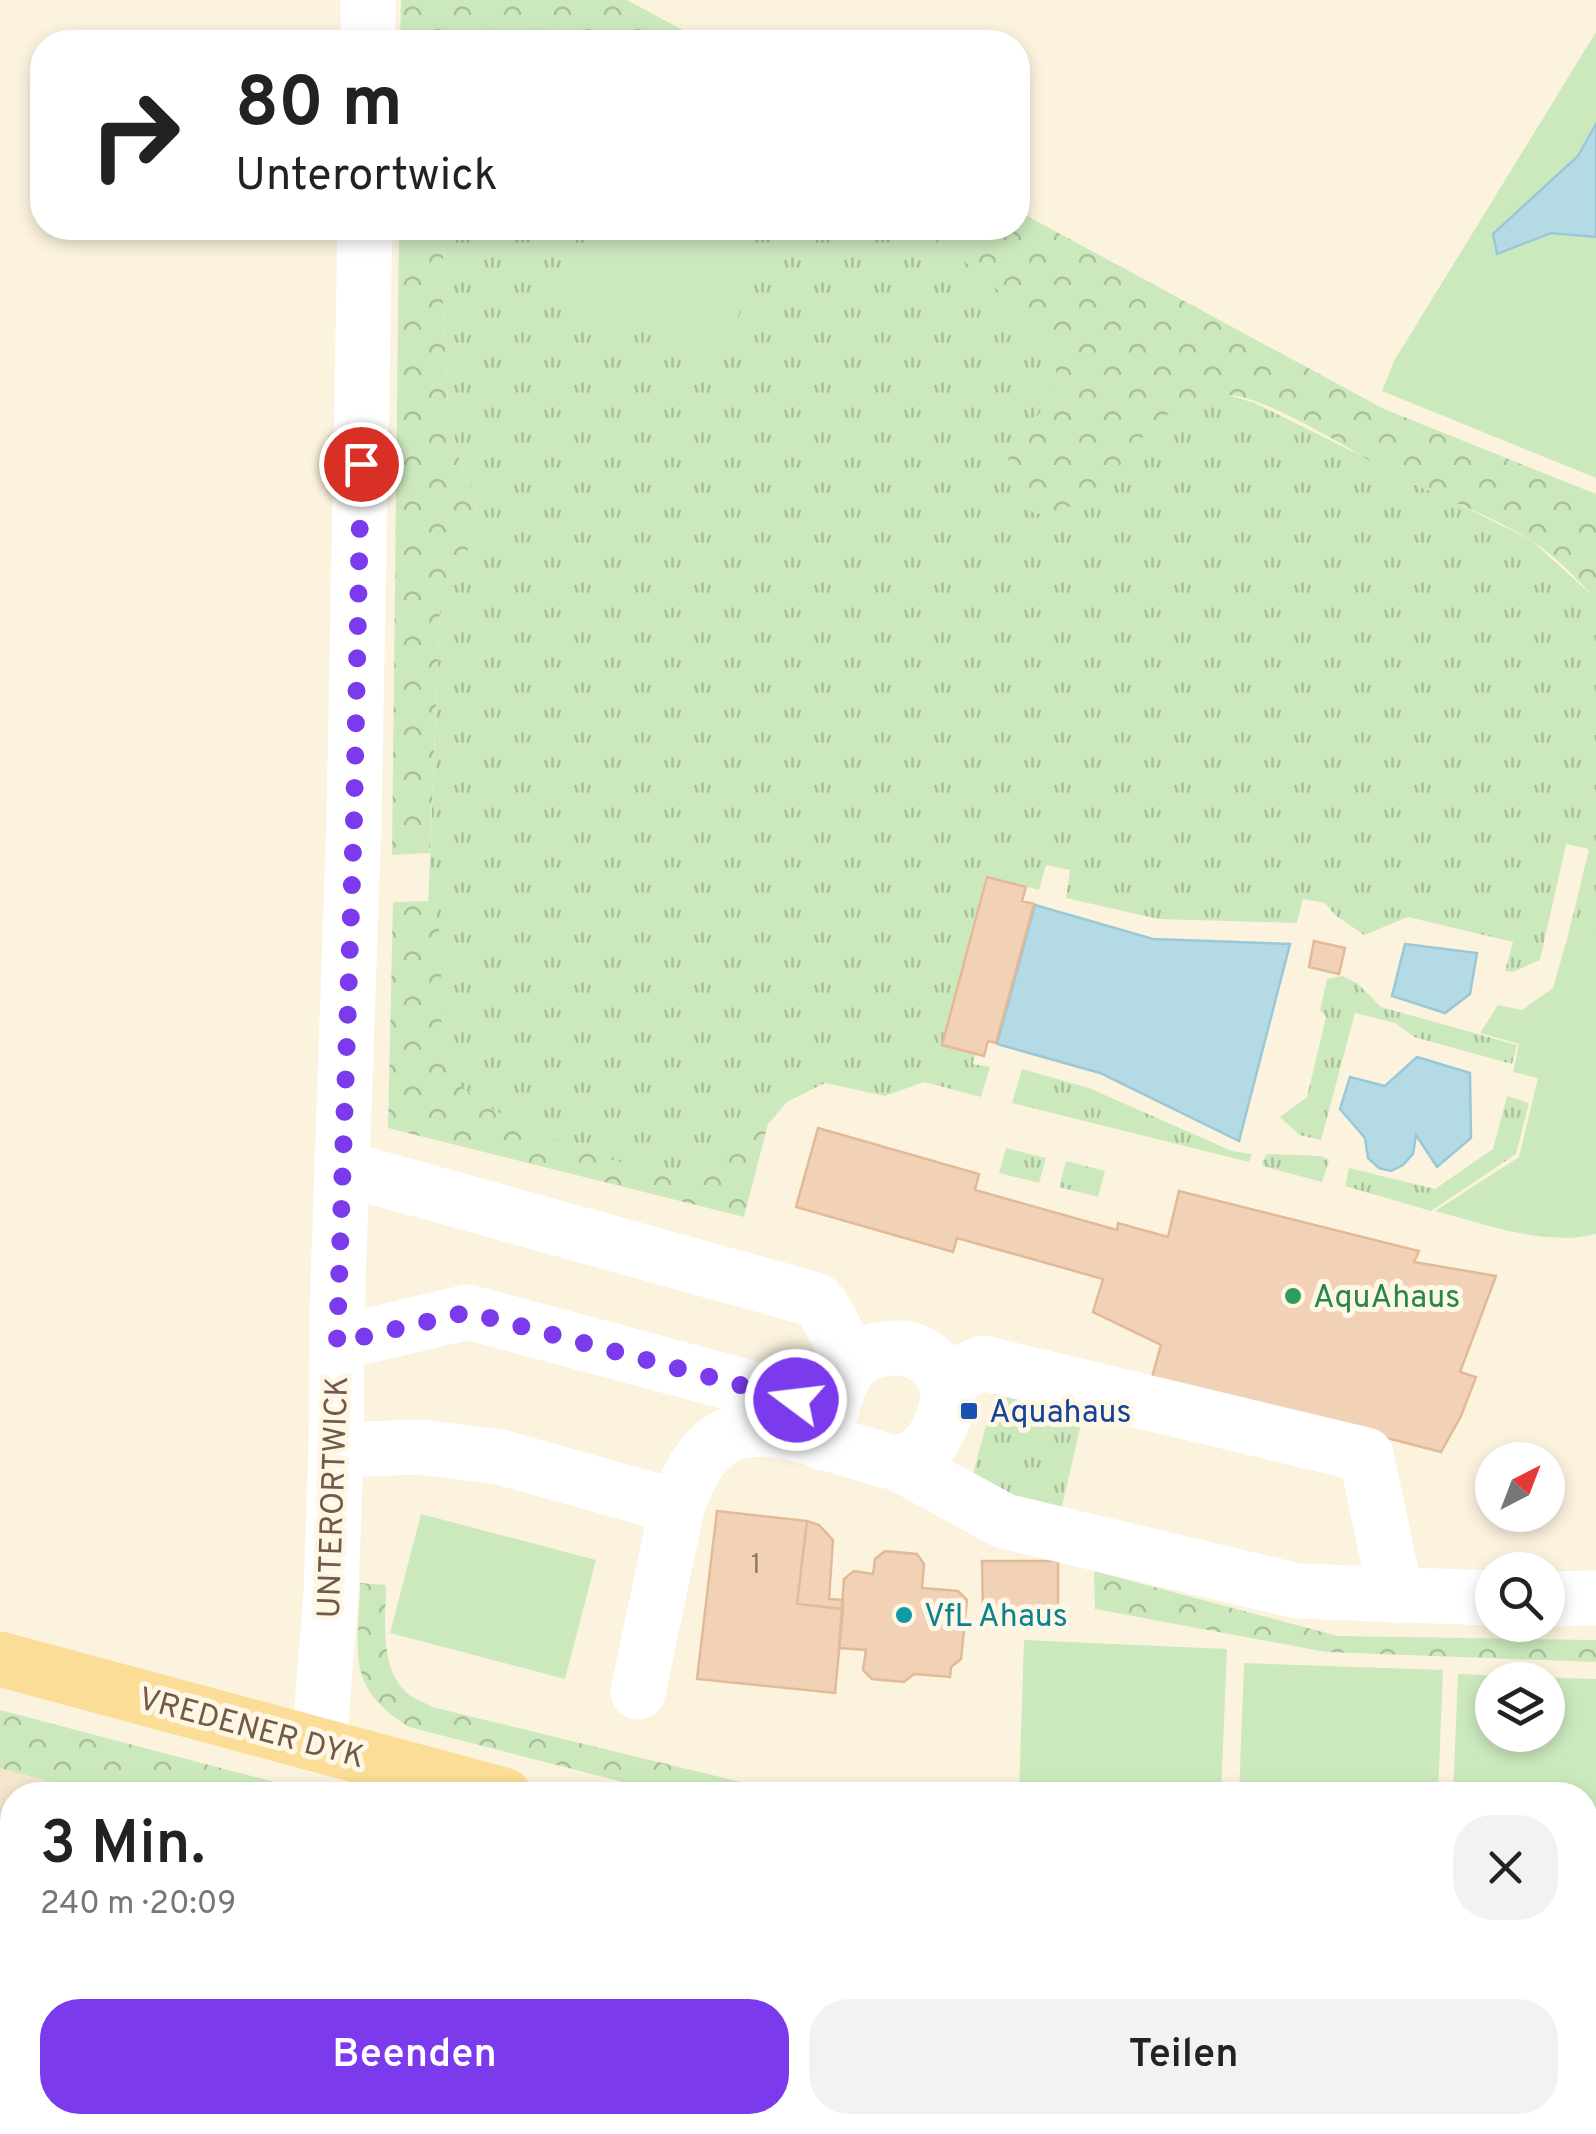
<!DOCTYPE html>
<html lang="de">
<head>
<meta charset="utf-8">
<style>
  :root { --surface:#fff; --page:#f2f2f2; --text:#222; --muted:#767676; --accent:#7c3aed }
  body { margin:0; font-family:Overpass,sans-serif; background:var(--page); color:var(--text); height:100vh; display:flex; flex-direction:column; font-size:38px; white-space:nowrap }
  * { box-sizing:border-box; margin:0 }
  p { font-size:32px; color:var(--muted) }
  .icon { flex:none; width:55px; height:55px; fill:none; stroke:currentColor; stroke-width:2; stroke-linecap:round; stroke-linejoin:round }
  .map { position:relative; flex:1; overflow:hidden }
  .drawer { position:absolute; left:0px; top:1782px; width:1598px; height:352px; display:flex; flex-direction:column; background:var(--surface); border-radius:40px 40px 0 0; box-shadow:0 5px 15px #0003 }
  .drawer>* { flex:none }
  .banner { position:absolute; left:30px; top:30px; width:1000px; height:210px; border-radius:40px; box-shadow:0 5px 15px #0003; background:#fff; color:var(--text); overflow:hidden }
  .needle { width:65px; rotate:42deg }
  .controls { position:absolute; left:1475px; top:1442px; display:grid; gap:20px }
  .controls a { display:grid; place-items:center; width:90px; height:90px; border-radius:50%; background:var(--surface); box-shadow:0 5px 15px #0003; font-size:50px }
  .pin { position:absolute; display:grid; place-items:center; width:85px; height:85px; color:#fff; margin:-42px; border:5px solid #fff; border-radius:50%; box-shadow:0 2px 10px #0007 }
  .me { position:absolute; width:110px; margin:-55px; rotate:285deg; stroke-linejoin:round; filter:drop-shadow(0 0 8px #0008) }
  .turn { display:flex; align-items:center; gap:35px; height:210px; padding:0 40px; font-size:45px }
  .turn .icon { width:130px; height:130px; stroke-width:2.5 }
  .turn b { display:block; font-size:70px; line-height:85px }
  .round { display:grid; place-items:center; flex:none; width:105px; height:105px; border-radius:40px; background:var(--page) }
  .headline { display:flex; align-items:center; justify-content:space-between; height:170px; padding:0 40px }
  h1 { font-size:60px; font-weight:600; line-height:75px }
  .primary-button { display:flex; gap:20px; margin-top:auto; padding:20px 40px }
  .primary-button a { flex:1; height:115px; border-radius:40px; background:var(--accent); color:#fff; font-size:40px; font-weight:600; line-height:115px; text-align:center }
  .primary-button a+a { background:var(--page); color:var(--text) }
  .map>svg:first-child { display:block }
  .residential { fill:#f3e5ce }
  .grass { fill:url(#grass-tufts) }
  .forest { fill:url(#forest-crowns) }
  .park { fill:#cce9be; fill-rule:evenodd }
  .water { fill:#b4dae5; stroke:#9bc8d6; stroke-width:2.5 }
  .building { fill:#f1d2b7; stroke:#e3ba97; stroke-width:2.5 }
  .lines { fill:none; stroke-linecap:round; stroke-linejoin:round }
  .minor { stroke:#fff; stroke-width:55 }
  .major { stroke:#fbdd97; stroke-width:55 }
  .route { stroke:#7c3aed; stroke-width:18; stroke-dasharray:0 32.4 }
  .leisure-dot { fill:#2e9e5b; stroke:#fff7e5; stroke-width:4 }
  .transit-dot { fill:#1a4fb4; stroke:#fff7e5; stroke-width:4 }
  .culture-dot { fill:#0f9aa8; stroke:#fff7e5; stroke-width:4 }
  .labels { text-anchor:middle; stroke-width:10; stroke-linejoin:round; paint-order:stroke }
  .number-label { font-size:28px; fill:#927863 }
  .leisure-label { font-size:32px; fill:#27864d; stroke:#fff7e5; text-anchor:start }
  .transit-label { font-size:32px; fill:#164399; stroke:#fff7e5; text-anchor:start }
  .street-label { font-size:32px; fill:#725a47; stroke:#fff7e5 }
  .culture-label { font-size:32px; fill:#0d838f; stroke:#fff7e5; text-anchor:start }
</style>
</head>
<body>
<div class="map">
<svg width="1596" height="2134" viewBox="0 0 1596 2134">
  <defs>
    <pattern id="grass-tufts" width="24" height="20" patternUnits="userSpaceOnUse" patternTransform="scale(2.5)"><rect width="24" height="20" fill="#cce9be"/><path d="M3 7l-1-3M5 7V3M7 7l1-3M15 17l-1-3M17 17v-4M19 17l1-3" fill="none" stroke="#aac09c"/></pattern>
    <pattern id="forest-crowns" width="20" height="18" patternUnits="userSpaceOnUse" patternTransform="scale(2.5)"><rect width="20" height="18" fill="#cce9be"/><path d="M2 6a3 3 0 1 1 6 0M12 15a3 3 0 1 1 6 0" fill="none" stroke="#aac09c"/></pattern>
  </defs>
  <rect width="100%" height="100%" fill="#fcf3df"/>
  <path class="residential" d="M 0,1758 L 134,1795 L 12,1795 L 12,2122 L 1352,2122 L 1394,2134 L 0,2134 Z"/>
  <path class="grass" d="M 518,21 L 558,29 L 579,42 L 471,42 L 490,25 Z
    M 445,228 L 919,228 L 1228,395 L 1255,403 L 1531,540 L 1596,599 L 1596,935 L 1569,932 L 1589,849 L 1566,844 L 1540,960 L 1513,972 L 1505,971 L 1513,942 L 1408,917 L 1364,935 L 1335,915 L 1325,903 L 1303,899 L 1297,923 L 1158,919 L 1066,898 L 1070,870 L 1046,865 L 1039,890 L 986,876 L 943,1045 L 975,1054 L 973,1064 L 990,1067 L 981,1097 L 924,1082 L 885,1096 L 825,1083 L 787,1102 L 714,1188 L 420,1108 L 440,606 L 452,575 L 474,540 L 476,500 L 460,463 L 448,405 L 442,282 Z
    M 1342,976 L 1357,983 L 1381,1007 L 1517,1045 L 1512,1064 L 1414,1037 L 1395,1023 L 1355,1013 L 1321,1140 L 1299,1135 L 1280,1117 L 1307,1097 L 1326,1017 L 1320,1010 L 1327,979 Z
    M 1022,1069 L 1089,1088 L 1232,1151 L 1252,1154 L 1249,1162 L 1012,1103 Z
    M 1507,1096 L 1529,1103 L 1516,1154 L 1431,1211 L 1345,1186 L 1349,1168 L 1435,1189 L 1493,1149 Z
    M 1006,1148 L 1046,1158 L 1039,1183 L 999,1173 Z
    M 1267,1154 L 1322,1156 L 1329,1160 L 1322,1182 L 1263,1166 L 1262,1161 Z
    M 1066,1161 L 1105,1171 L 1098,1197 L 1059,1187 Z
    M 997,1384 L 1086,1402 L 1058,1524 L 969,1489 Z"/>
  <path class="forest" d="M 401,0 L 627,0 L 705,42 L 579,42 L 558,29 L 518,21 L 490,25 L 471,42 L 400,42 Z
    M 1018,211 L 1384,409 L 1596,494 L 1596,600 C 1578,579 1553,554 1529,539 C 1490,515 1446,500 1405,480 C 1363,459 1270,396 1227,395 C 1215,395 1193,400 1183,405 C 1123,434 1116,510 1035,514 C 959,453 1061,424 1056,369 C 1052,328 953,249 919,228 L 1018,228 Z
    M 399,228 L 445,228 L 442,282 L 448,405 L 460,463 L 476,500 L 474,540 L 452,575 L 440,606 L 430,853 L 392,855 Z
    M 434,901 C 436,915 440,931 441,946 C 443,992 433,1040 458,1081 C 481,1119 653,1183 696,1173 C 726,1166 748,1143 769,1120 L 744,1217 L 388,1128 L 393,902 Z
    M 1094,1571 L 1338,1636 L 1596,1640 L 1596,1662 L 1326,1652 L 1095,1609 Z
    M 360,1583 L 386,1585 C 386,1617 379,1664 404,1690 C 410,1697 424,1702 432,1707 L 794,1795 L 673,1795 L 409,1727 C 343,1686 359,1652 360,1583 Z
    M 0,1710 L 324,1795 L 102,1795 L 0,1768 Z
    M 1585,1901 L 1596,1901 L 1596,2033 L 1585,2030 Z
    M 1579,2123 L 1584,2127 L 1583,2134 L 1376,2134 L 1333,2123 Z"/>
  <path class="park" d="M 1596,32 L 1596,478 L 1382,391 L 1394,361 Z
    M 589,228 L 701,228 L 760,246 L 726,357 L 565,307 Z
    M 1569,932 L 1596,935 L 1596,1234 C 1544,1247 1486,1224 1435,1211 L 1519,1157 L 1538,1078 L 1513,1072 L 1519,1044 L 1480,1033 L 1498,1005 L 1522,1010 L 1553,988 Z
    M 421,1514 L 596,1560 L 565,1679 L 390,1633 Z
    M 1024,1640 L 1227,1649 L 1221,1795 L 1019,1795 Z
    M 1244,1663 L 1443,1670 L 1438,1795 L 1239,1795 Z
    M 1458,1674 L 1596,1679 L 1596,1883 L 1585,1883 L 1585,1795 L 1453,1795 ZM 1548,1680 L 1548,1735 L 1492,1735 L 1492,1680 Z"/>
  <path class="water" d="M 1596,124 L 1596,237 L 1551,233 L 1497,254 L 1493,234 L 1578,156 Z
    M 1035,905 L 1153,939 L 1290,944 L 1239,1141 L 1100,1073 L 997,1044 Z
    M 1405,944 L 1477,953 L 1470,994 L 1445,1013 L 1392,996 Z
    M 1417,1057 L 1470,1073 L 1471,1138 L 1437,1167 L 1416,1135 L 1413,1154 L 1403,1165 L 1391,1171 L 1379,1168 L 1368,1158 L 1365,1138 L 1340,1109 L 1350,1077 L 1385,1086 Z"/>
  <path class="building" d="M 987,877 L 1026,887 L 1022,901 L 1034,904 L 996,1043 L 988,1041 L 984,1056 L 942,1045 Z
    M 1314,941 L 1345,948 L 1339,974 L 1309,967 Z
    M 818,1128 L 979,1174 L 975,1190 L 1117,1230 L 1118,1223 L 1168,1237 L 1179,1191 L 1419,1251 L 1414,1262 L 1496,1276 L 1460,1372 L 1476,1377 L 1461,1416 L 1441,1452 L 1152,1377 L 1161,1345 L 1093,1312 L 1103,1279 L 957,1238 L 953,1252 L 796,1207 Z
    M 717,1511 L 807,1521 L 797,1604 L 843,1609 L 835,1693 L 697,1679 Z
    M 807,1521 L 819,1525 L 833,1540 L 829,1599 L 843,1600 L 843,1609 L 797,1604 Z
    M 885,1551 L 917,1554 L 924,1564 L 922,1588 L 958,1591 L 967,1600 L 961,1659 L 951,1667 L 950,1677 L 914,1674 L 904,1682 L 872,1679 L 863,1670 L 866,1650 L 839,1648 L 844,1579 L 854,1571 L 873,1574 L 875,1559 Z
    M 982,1561 L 1058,1561 L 1058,1612 L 983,1613 Z
    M 0,1869 L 12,1872 L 12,1906 L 9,1921 L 0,1919 Z
    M 12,1906 L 12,1953 L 1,1950 Z
    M 260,2122 L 325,2122 L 322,2134 L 257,2134 Z
    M 558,2122 L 608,2122 L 605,2134 L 555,2134 Z
    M 710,2122 L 766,2122 L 762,2134 L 707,2134 Z
    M 808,2122 L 851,2122 L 872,2128 L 870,2134 L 804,2134 Z
    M 932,2122 L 950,2122 L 993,2134 L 929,2134 Z"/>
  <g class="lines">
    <path class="minor" d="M 368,42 L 368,0
      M 342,1168 L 816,1300 C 830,1313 840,1344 851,1363
      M 337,1343 L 468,1312 L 832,1410
      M 945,1379 L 983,1363 L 1366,1455 L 1396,1596
      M 336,1450 L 421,1447 L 500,1457 L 677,1507 C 686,1482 698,1453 723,1438 C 764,1415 822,1443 864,1454 C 873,1456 884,1462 894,1462 C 925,1463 941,1431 947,1405 C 953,1378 928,1349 900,1348 C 838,1346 837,1395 822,1443
      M 896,1462 L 1004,1521 L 1297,1591 L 1492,1598
      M 1548,1599 L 1596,1598
      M 638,1692 L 677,1507
      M 319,1746 L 331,1593 L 336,1450 L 337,1312 L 354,819 L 365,228
      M 0,1983 L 10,1986 L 0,2020
      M 360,2134 L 363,2122
      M 435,2134 L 438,2122"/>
    <path class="major" d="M 0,1659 L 504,1795
      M 1585,2080 L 1596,2083"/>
  </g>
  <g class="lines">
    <path class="route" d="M 361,464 L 354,819 L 337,1343 L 468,1312 L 796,1400"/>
  </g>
  <circle class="leisure-dot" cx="1293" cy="1296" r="10"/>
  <rect class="transit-dot" x="959" y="1401" width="20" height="20" rx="5"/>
  <circle class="culture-dot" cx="904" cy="1615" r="10"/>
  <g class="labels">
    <g class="number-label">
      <text x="756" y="1573">1</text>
    </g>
    <g class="leisure-label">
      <text x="1313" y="1307">AquAhaus</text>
    </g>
    <g class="transit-label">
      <text x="989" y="1422">Aquahaus</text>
    </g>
    <g class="street-label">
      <text transform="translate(332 1497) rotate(-88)" y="11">UNTERORTWICK</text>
      <text transform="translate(252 1727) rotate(15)" y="11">VREDENER DYK</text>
    </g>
    <g class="culture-label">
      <text x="924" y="1626">VfL Ahaus</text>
    </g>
  </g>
</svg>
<div class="controls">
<a><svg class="needle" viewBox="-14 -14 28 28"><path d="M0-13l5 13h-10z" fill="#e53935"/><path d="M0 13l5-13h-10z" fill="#767676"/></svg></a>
<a><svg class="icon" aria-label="search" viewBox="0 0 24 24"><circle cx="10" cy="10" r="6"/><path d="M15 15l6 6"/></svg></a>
<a><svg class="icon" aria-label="layers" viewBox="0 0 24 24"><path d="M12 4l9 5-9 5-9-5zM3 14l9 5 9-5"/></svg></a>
</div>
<div class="pin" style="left:361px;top:464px;background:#d93025"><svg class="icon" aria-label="arrive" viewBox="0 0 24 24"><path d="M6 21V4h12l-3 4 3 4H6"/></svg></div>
<svg class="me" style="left:796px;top:1400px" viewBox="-20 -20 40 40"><circle r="17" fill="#7c3aed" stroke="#fff" stroke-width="3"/><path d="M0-11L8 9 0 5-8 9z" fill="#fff"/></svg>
<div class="banner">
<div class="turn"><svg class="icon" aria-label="right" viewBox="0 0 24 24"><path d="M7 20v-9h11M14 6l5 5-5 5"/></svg><div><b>80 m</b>Unterortwick</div></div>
</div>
<section class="drawer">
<div class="headline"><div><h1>3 Min.</h1><p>240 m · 20:09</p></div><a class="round"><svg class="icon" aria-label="close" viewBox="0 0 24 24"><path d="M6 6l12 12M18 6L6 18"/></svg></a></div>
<div class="primary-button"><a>Beenden</a><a>Teilen</a></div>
</section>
</div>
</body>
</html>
